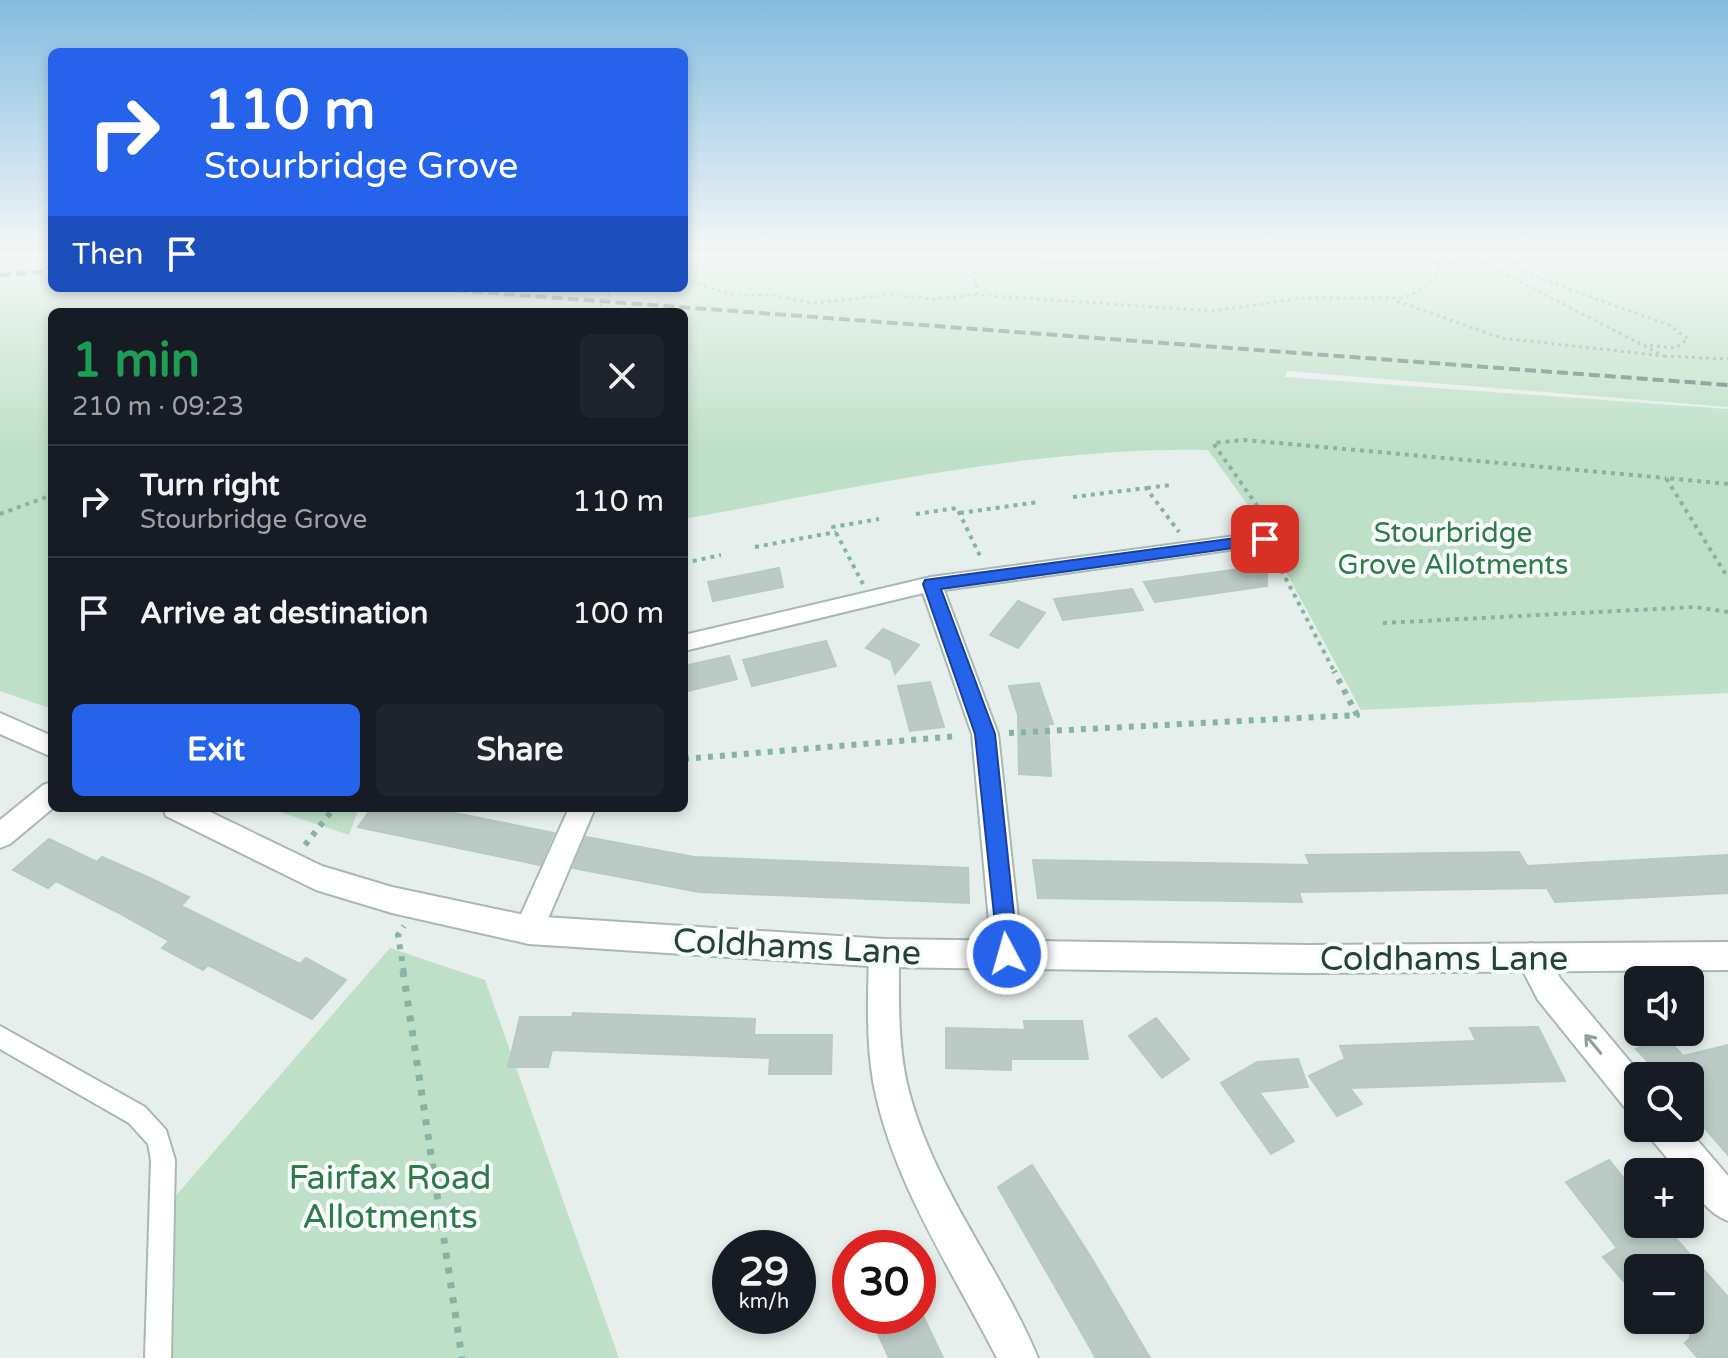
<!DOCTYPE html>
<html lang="en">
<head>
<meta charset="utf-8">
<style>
  :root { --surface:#171b24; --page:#20242c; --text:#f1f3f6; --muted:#9ea1a6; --line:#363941; --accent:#2563eb }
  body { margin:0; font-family:"Varela Round",sans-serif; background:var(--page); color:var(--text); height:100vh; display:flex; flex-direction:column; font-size:30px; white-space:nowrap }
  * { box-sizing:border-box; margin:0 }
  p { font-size:26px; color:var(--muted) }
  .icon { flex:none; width:44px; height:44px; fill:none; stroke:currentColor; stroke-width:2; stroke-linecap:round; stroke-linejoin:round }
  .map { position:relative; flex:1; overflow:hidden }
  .panel { position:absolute; left:48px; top:308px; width:640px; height:504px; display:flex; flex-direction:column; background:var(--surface); border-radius:12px; box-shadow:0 4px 12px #0003 }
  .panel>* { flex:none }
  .top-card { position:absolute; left:48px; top:48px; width:640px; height:244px; border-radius:12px; box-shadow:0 4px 12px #0003; background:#2563eb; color:#fff; overflow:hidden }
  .tools { position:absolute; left:1624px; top:966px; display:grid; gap:16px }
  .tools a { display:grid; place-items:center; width:80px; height:80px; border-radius:12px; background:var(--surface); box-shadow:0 4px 12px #0003; font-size:40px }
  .speed { position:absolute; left:712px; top:1230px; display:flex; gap:16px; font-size:40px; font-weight:700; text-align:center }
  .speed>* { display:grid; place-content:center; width:104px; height:104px; border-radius:50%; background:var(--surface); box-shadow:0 4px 12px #0003; line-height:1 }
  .speed small { font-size:20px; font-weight:400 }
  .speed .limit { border:12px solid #d22; background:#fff; color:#111 }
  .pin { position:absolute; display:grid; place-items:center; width:68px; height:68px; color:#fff; margin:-34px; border-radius:16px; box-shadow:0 4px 12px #0006 }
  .me { position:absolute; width:88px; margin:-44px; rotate:354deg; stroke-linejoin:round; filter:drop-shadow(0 0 6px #0008) }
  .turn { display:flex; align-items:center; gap:28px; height:168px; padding:0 24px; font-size:36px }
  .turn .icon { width:104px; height:104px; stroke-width:2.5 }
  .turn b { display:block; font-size:56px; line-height:68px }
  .then { display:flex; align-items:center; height:76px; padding:0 24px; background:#0003; gap:16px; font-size:30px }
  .round { display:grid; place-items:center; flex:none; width:84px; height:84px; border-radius:12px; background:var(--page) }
  .headline { display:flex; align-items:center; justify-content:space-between; height:136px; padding:0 24px }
  h1 { font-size:48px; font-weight:700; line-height:60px; color:#1e9e55 }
  .action { display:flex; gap:16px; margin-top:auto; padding:16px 24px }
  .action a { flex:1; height:92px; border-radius:12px; background:var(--accent); color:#fff; font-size:32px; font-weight:700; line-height:92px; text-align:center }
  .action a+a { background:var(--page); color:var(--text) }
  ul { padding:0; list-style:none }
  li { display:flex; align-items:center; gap:24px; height:112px; padding:0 24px; border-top:2px solid var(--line) }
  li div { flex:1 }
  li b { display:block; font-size:30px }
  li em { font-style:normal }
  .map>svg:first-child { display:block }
  .green { fill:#bfe0c8 }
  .building { fill:#bbcac4; stroke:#b8c9c2; stroke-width:2 }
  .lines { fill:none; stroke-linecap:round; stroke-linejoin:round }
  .service-casing { stroke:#a8b8b2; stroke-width:4 }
  .minor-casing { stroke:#a8b8b2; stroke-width:4 }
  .tertiary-casing { stroke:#a8b8b2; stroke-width:4 }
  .path-far3 { stroke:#86b3a5; stroke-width:3; stroke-dasharray:3 4; stroke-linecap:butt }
  .path-far2 { stroke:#86b3a5; stroke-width:4; stroke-dasharray:4 5; stroke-linecap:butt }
  .path-far1 { stroke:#86b3a5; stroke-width:6; stroke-dasharray:5 7; stroke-linecap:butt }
  .path { stroke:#86b3a5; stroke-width:7; stroke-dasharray:6 9; stroke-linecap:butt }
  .service { fill:#fff; fill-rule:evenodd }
  .minor { fill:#fff; fill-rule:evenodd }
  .tertiary { fill:#fff; fill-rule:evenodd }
  .rail { stroke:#5f7d75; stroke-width:4; stroke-dasharray:11 5; stroke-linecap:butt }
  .path-bridge { stroke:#86b3a5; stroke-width:3; stroke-dasharray:3 4; stroke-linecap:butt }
  .oneway { stroke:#92a09c }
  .route { fill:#2563eb; stroke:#184099; stroke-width:2 }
  .labels { text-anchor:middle; stroke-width:8; stroke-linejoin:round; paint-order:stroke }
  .park-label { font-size:28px; fill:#2d7a4b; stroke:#f7fbf9 }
  .near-street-label { font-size:34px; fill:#24423a; stroke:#f7fbf9 }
  .near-park-label { font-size:34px; fill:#2d7a4b; stroke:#f7fbf9 }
</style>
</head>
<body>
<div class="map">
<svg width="1728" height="1358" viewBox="0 0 1728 1358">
  <rect width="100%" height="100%" fill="#e6efeb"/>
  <path class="green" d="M 0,257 L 52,257 L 52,288 L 684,288 L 684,257 L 1728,257 L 1728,407 L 1287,371 L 1285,377 L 1728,409 L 1728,693 L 1361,710 L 1255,515 L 1208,450 C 1032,447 856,488 684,519 L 684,312 L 52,312 L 52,709 L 0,691 Z
    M 268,808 L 359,808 L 349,835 Z
    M 390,948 L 485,980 L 619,1358 L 169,1358 L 172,1200 Z"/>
  <path class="building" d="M 1261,566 L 1267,575 L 1267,586 L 1155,602 L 1144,582 Z
    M 779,568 L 783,587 L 713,601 L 708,582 Z
    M 1132,589 L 1143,610 L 1063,620 L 1054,599 Z
    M 1018,601 L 1045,613 L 1018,648 L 990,635 Z
    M 883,629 L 919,645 L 895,674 L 891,660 L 866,648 Z
    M 826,641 L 836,666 L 752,686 L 743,660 Z
    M 729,656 L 737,679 L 684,692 L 684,666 Z
    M 930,682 L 944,727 L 910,731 L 898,686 Z
    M 1039,683 L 1053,724 L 1048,724 L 1051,776 L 1019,774 L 1018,715 L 1009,686 Z
    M 372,808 L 430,808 L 554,833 L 540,865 L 358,827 Z
    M 586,837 L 694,857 L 968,868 L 969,903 L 699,892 L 573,868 Z
    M 49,839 L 97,862 L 102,857 L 152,879 L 189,897 L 181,906 L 300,964 L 306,958 L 346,980 L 312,1019 L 208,965 L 203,970 L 162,948 L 169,941 L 117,912 L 56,881 L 48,888 L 13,870 Z
    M 1519,852 L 1527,866 L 1728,855 L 1728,893 L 1555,902 L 1547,888 L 1299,892 L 1302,902 L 1038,898 L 1033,860 L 1310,865 L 1306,855 Z
    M 573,1013 L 755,1019 L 754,1035 L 832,1035 L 831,1074 L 769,1074 L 770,1058 L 552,1050 L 548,1067 L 508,1067 L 520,1017 L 572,1017 Z
    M 1156,1018 L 1189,1059 L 1162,1078 L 1129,1036 Z
    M 1024,1021 L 1082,1021 L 1088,1059 L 1011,1059 L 1011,1070 L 946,1068 L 946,1028 L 1025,1030 Z
    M 1538,1027 L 1565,1081 L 1350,1088 L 1362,1104 L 1337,1116 L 1309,1076 L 1345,1059 L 1340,1046 L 1476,1041 L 1470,1028 Z
    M 1666,1037 L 1683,1056 L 1728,1045 L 1728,1155 L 1690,1111 L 1690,1076 L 1645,1076 L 1638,1067 L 1650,1064 L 1636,1049 Z
    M 1298,1059 L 1308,1087 L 1259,1092 L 1294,1141 L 1271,1154 L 1221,1083 L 1257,1062 Z
    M 1609,1160 L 1638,1196 L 1638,1224 L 1663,1224 L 1728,1297 L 1728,1358 L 1698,1358 L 1685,1343 L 1690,1338 L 1690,1268 L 1638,1268 L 1638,1298 L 1603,1257 L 1617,1248 L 1566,1182 Z
    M 1032,1165 L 1092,1259 L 1150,1358 L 1096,1358 L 998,1187 Z
    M 870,1316 L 923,1316 L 943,1358 L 889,1358 Z"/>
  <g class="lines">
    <defs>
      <path id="service" d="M 0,1026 L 145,1107 L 166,1130 L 175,1160 L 171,1358 L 145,1358 L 151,1160 L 148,1144 L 129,1123 L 0,1049 Z"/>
      <path id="minor" d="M 1265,532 L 1272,534 L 1275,539 L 1272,544 L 944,590 L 998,734 L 1022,954 L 1018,964 L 1007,968 L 996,964 L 992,954 L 972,734 L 923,593 L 684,651 L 684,635 L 931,577 Z
        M 52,782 L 53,808 L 10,844 L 0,848 L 0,820 L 43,785 Z
        M 569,808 L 595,808 L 539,940 L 529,944 L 519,940 L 514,930 Z
        M 884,939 L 895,943 L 899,953 C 899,1002 897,1052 911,1099 C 938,1193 1001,1269 1038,1358 L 997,1358 C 952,1270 891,1180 873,1081 C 866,1039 868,995 869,953 L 873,943 Z
        M 1531,943 L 1542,947 L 1560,978 L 1642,1076 L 1638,1076 L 1638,1114 L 1626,1109 L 1538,1000 L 1516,957 L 1520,947 Z
        M 1647,1128 L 1687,1128 L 1728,1176 L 1728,1221 C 1709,1213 1690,1193 1690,1172 L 1679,1172 L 1652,1140 Z"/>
      <path id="tertiary" d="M 0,713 L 52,736 L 52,757 L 0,734 Z
        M 163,808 L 202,808 L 322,866 L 392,887 L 529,916 L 884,939 L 1308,945 L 1728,942 L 1728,970 L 1308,973 L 884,967 L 529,944 L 392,913 L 316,890 L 166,816 Z"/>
    </defs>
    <use href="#service" class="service-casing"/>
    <use href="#minor" class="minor-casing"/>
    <use href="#tertiary" class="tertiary-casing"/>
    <path class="path-far3" d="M 948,257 L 1110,264 L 1224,257
      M 1426,257 L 1442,270
      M 1499,257 L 1544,280 L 1669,325 L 1688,339 L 1675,348 L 1644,345
      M 684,259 L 701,257
      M 0,261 L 36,257
      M 684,280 L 736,296 L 771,295 L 813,303 L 890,295 L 935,299 L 977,295 L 1214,311 L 1301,298 L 1403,298 L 1423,289 L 1447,263 L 1462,257
      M 977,295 L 974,267 L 982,260
      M 608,296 L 614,288
      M 1397,301 L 1501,338 L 1664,356 L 1472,257
      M 1664,356 L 1728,359"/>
    <path class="path-far2" d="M 1728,484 L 1666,478 L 1728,578
      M 1147,488 L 1170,485
      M 1073,497 L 1146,488 L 1179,532
      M 960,513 L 1039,502
      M 0,514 L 52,495
      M 916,514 L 957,508 L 981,558
      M 1268,521 L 1213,443 L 1245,440 L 1666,478
      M 755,547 L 836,532
      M 1273,554 L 1335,673
      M 684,563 L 721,555
      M 863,584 L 833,527 L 879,519
      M 1383,623 L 1695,607 L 1728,612"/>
    <path class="path-far1" d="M 1009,733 L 1357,715 L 1334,671
      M 684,759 L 959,736
      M 305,845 L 334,808
      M 404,973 L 398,935 L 404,926"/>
    <path class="path" d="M 403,971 L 462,1358"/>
    <use href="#service" class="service"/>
    <use href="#minor" class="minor"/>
    <use href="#tertiary" class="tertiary"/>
    <path class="rail" d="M 0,275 L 52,271
      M 424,288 L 1728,385"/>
    <path class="path-bridge" d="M 596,312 L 608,296"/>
  </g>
  <defs><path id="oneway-shaft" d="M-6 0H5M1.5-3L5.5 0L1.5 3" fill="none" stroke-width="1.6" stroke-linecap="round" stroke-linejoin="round" transform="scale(2)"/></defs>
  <use class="oneway" href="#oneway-shaft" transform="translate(1593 1044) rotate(-130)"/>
  <linearGradient id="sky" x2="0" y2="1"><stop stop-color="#84bce0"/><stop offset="0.57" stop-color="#f4f8f6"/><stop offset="1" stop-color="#f4f8f6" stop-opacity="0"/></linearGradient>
  <rect width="1728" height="447" fill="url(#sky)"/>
  <path class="route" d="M 1265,534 L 1270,536 L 1270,543 L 941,589 L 995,734 L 1018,954 L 1015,962 L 1007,965 L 999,962 L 975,734 L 923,584 L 925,580 Z"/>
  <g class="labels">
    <g class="park-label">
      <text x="1453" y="542">Stourbridge<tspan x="1453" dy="32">Grove Allotments</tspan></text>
    </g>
    <g class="near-street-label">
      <text transform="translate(797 946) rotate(3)" y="12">Coldhams Lane</text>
      <text x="1444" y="970">Coldhams Lane</text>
    </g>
    <g class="near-park-label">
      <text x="390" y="1189">Fairfax Road<tspan x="390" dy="39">Allotments</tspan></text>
    </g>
  </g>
</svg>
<div class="tools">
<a><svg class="icon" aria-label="sound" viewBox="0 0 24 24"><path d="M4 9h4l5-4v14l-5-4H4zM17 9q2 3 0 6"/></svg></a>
<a><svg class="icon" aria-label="search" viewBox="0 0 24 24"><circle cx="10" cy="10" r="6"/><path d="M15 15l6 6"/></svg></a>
<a>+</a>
<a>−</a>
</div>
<div class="speed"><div>29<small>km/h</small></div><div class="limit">30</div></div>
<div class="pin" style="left:1265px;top:539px;background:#d93025"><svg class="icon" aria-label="arrive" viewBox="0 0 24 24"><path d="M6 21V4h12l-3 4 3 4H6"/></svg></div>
<svg class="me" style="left:1007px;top:954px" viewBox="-20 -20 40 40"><circle r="17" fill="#2563eb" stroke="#fff" stroke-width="3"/><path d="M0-11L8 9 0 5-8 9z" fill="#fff"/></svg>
<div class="top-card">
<div class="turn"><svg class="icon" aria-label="right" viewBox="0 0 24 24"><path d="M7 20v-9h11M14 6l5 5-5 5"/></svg><div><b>110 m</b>Stourbridge Grove</div></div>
<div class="then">Then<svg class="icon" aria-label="arrive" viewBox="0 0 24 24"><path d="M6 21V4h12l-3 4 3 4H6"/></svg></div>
</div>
<section class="panel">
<div class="headline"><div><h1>1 min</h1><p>210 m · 09:23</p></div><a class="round"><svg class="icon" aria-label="close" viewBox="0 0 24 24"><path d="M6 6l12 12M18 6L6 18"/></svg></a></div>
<ul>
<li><svg class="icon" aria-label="right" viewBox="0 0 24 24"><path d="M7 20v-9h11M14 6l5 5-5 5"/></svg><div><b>Turn right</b><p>Stourbridge Grove</p></div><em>110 m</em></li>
<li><svg class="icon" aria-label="arrive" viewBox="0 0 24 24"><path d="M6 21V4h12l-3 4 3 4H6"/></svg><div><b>Arrive at destination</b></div><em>100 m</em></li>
</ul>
<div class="action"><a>Exit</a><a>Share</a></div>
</section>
</div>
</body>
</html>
